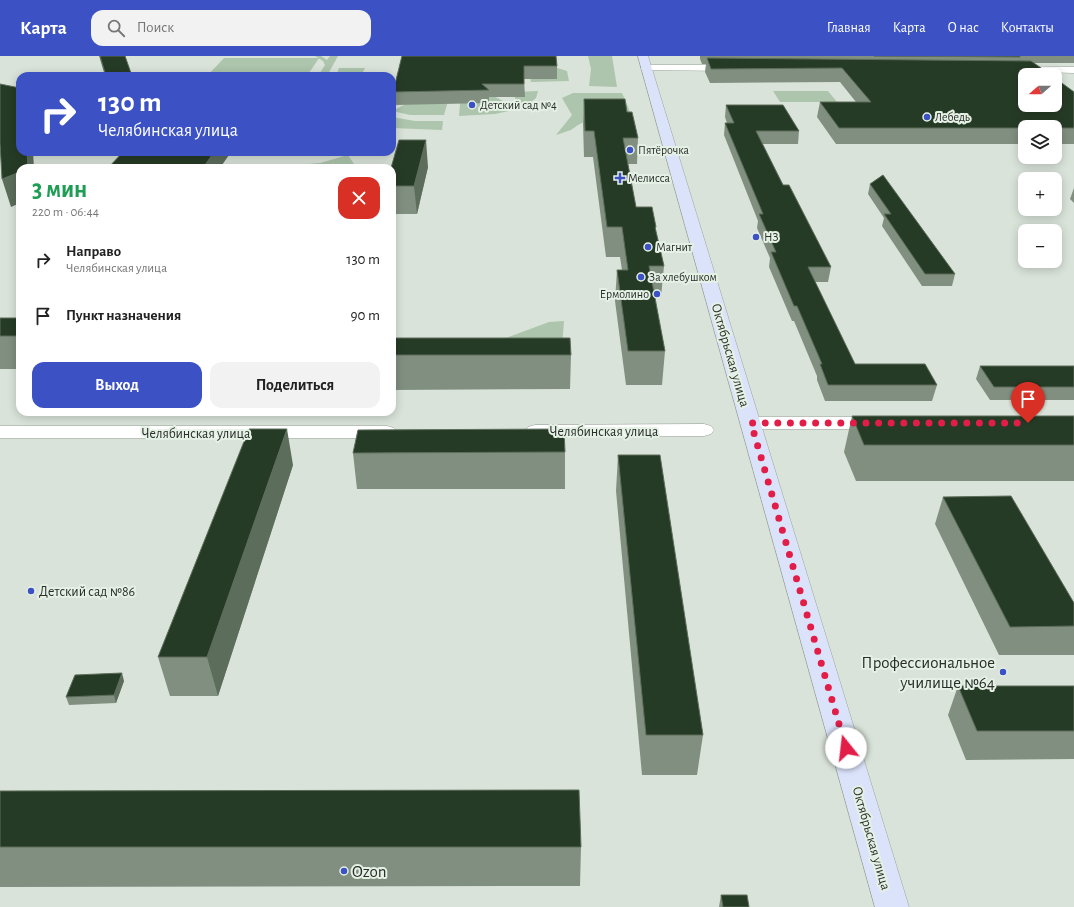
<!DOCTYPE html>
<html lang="ru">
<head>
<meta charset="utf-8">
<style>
  :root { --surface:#fff; --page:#f2f2f2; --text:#222; --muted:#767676; --accent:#3b51c4 }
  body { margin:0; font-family:"Alegreya Sans",sans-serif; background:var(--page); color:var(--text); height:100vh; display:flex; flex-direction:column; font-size:15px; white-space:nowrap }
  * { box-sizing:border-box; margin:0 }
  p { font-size:13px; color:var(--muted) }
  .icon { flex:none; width:22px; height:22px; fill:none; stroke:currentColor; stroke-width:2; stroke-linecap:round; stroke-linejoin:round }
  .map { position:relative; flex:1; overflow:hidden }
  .drawer { position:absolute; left:16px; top:108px; width:380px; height:252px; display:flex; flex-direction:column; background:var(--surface); border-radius:12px; box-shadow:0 2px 10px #0003 }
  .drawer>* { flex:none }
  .guide { position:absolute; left:16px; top:16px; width:380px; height:84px; border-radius:12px; box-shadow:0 2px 10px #0003; background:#3b51c4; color:#fff; overflow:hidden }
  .needle { width:26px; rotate:250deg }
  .buttons { position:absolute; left:1018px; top:12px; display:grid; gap:8px }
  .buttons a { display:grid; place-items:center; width:44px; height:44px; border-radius:8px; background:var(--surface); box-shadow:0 2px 10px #0003; font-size:20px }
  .pin { position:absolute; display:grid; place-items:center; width:34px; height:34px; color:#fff; margin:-41px -17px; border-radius:50% 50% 50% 0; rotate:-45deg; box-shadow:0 0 4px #0007 }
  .pin .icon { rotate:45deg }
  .me { position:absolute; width:44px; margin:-22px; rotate:344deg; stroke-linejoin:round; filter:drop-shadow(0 0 3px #0008) }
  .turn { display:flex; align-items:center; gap:14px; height:84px; padding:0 16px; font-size:18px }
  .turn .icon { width:52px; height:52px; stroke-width:2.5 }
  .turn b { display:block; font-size:28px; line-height:34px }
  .round { display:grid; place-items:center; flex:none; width:42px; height:42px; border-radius:12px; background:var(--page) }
  .head { display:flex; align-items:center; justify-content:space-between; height:68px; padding:0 16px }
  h1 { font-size:24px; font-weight:700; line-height:30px; color:#1e9e55 }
  .cta { display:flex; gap:8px; margin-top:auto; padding:8px 16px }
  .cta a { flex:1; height:46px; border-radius:12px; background:var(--accent); color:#fff; font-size:16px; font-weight:700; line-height:46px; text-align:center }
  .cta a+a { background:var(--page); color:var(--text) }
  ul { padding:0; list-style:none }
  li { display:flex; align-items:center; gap:12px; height:56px; padding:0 16px }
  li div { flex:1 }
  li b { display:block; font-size:15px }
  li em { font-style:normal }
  header { display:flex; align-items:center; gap:24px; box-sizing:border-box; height:56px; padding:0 20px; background:var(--accent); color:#fff }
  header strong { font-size:19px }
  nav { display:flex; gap:22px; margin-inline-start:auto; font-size:14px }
  .search { width:280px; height:36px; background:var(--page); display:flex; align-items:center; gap:10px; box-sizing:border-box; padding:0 14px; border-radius:12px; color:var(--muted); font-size:15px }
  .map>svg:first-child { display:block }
  .green { fill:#adc5ac }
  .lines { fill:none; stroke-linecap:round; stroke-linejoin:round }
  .street-casing { stroke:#9aa399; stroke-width:1 }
  .secondary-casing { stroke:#9aa399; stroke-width:1 }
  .street { fill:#fff; fill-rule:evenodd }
  .secondary { fill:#dbe3fb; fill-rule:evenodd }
  .wall { fill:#808f7f }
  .shaded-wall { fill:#5c6d5b }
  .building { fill:#263b25; stroke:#5c6d5b }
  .route { stroke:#e11d48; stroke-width:7; stroke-dasharray:0 12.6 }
  .poi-dot { fill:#3b51c4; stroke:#e6f1e6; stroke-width:1.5 }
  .labels { text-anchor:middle; stroke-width:4; stroke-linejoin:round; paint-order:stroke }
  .far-poi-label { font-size:12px; fill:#2a2e2a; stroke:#e6f1e6; text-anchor:start }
  .street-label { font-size:14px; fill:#2a2e2a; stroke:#e6f1e6 }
  .poi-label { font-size:14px; fill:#2a2e2a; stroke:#e6f1e6; text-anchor:start }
  .near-poi-label { font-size:17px; fill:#2a2e2a; stroke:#e6f1e6; text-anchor:end }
</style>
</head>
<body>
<header>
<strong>Карта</strong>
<div class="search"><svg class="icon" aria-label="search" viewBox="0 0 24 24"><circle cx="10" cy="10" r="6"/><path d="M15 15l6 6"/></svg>Поиск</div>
<nav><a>Главная</a><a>Карта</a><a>О нас</a><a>Контакты</a></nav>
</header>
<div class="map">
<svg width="1074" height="851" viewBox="0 0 1074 851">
  <rect width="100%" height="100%" fill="#d9e3d9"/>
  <path class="green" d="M 315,0 L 321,0 L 327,4 L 330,0 L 338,0 L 327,20 L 318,20 L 325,9 L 323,5 Z
    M 588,0 L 612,0 L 617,31 L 589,30 L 591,13 Z
    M 224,2 L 319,2 L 307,20 L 207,20 Z
    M 551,10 L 567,15 L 569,25 L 531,26 L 529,14 Z
    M 339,12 L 365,12 L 361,20 L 336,20 Z
    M 538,35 L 536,42 L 526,50 L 515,45 L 515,36 Z
    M 828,35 L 837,46 L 780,46 L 773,35 Z
    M 461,37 L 488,37 L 518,53 L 495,58 L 459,60 Z
    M 573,37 L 622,37 L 629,53 L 631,64 L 584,66 L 578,69 L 571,74 L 556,79 L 572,59 L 562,42 Z
    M 426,38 L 450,38 L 444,59 L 410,59 L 392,55 Z
    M 392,61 L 415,65 L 443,65 L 442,74 L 392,72 Z
    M 348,99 L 354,108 L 353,112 L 294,112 L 296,109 L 320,107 Z
    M 564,265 L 562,291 L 498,285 L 549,266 Z"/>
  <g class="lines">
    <defs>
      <path id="street" d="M 646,9 L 735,9 L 740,12 L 735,15 L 642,14 L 641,12 Z
        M 1013,10 L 1074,11 L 1074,17 L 1009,15 L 1008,13 L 1009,11 Z
        M 751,361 L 881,361 L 888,363 L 891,367 L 888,371 L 881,373 L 751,373 L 744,371 L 741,367 L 744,363 Z
        M 704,368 L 711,370 L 714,374 L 711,378 L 704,380 L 535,381 L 528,379 L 525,375 L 528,371 L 535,369 Z
        M 0,370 L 387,370 L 394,372 L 397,376 L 394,380 L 387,382 L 0,382 Z"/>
      <path id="secondary" d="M 638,0 L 648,0 L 909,851 L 875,851 Z"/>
    </defs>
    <use href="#street" class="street-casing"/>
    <use href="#secondary" class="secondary-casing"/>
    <use href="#street" class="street"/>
    <use href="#secondary" class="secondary"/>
  </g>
  <path class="wall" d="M 99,0 L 125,0 L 132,20 L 105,20 Z
    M 402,0 L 557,10 L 557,23 L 524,23 L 525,41 L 489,41 L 489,47 L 394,49 L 393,36 Z
    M 700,0 L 1074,0 L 1074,7 L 1034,7 L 1074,36 L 1074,88 L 1055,88 L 1055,71 L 1025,71 L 1025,88 L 836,88 L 817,61 L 820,46 L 856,46 L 840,26 L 710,27 L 705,16 L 706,8 L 702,8 L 700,3 Z
    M 584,43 L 627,56 L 638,82 L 637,108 L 628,108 L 636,151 L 656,171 L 656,176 L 664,210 L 661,241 L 654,241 L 665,295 L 662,329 L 626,329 L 615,245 L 617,214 L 622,214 L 620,201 L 606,201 L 593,101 L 584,101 L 583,68 Z
    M 726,49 L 799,75 L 798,88 L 762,88 L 783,129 L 831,211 L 828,226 L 815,226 L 855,308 L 937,329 L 932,345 L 825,345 L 817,324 L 817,320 L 794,265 L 792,265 L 769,211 L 770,202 L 757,172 L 758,165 L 724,79 L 725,67 L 727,67 L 725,61 Z
    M 428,111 L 417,158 L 392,158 L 392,112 Z
    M 870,128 L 955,218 L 952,230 L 922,230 L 882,170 L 884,162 L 868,138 Z
    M 1074,132 L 1074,147 L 1070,143 Z
    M 0,262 L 20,262 L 20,313 L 0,313 Z
    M 392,282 L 571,299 L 570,333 L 392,334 Z
    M 980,310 L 1074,310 L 1074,344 L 990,344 L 976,323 Z
    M 852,360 L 1074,360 L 1074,425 L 856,425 L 844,396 Z
    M 565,396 L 565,433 L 357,433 L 353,397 Z
    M 618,399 L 703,679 L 697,719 L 642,719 L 616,435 Z
    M 293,409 L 218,640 L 170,640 L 158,601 Z
    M 943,441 L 1074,547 L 1074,599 L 999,599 L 935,468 Z
    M 124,625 L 116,647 L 69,649 L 66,641 Z
    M 958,630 L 1074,630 L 1074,703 L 966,704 L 948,659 Z
    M 0,735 L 581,791 L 580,830 L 0,831 Z
    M 721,839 L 749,851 L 719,851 Z"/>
  <path class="shaded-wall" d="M 426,84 L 428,111 L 417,158 L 414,130 Z
    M 27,96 L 33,96 L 34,112 L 28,112 Z
    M 214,96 L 231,96 L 220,112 L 203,112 Z
    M 20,116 L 20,147 L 11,151 L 2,123 Z
    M 287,373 L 293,409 L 218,640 L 207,601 Z
    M 122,617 L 124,625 L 116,647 L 114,639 Z"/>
  <path class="building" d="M 100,0 L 125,0 L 132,20 L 106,20 Z
    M 402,0 L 556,0 L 557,10 L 524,10 L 524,28 L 482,28 L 489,34 L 393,36 Z
    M 874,0 L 1020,0 L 1020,1 Z
    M 707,2 L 1031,5 L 1051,19 L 1025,19 L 1025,49 L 1055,49 L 1055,22 L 1074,36 L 1074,72 L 1055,72 L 1055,71 L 1025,71 L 1025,72 L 839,72 L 820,46 L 871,46 L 842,12 L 711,13 Z
    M 0,28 L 20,32 L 20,96 L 27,96 L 28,112 L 20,112 L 20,116 L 2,123 L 0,87 Z
    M 584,43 L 625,43 L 627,56 L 632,56 L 638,82 L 623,82 L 636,151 L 652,151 L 656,171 L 655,171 L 664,210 L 649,210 L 665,295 L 628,295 L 617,214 L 628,214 L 622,171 L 607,171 L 594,75 L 585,75 Z
    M 726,49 L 783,49 L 799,75 L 756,75 L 783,129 L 789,129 L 831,211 L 808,211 L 855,308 L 925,308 L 937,329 L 828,329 L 820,308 L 822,308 L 797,250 L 794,250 L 771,196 L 776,196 L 759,158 L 763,158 L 725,67 L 734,67 Z
    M 399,84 L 426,84 L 414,130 L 392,130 L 392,112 L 391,112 Z
    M 123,96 L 214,96 L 203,112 L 108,112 Z
    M 883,119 L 955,218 L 925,218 L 884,158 L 891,158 L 870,128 Z
    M 0,262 L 20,262 L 20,280 L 0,280 Z
    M 392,282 L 570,282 L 571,299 L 392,299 Z
    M 980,310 L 1074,310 L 1074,331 L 994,331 Z
    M 852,360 L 1074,360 L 1074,389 L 864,389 Z
    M 249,373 L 287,373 L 207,601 L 158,601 Z
    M 564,373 L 565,396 L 353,397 L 358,374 Z
    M 618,399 L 660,399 L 703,679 L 646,679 Z
    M 1011,440 L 1074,547 L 1074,570 L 1010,571 L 943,441 Z
    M 122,617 L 114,639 L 66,641 L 75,619 Z
    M 958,630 L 1074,630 L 1074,675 L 977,675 Z
    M 579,734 L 581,791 L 0,791 L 0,735 Z
    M 721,839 L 747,839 L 749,851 L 723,851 Z"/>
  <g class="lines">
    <path class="route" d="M 846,692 L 751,367 L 1028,367"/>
  </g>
  <g class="poi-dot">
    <circle cx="472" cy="49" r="4"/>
    <circle cx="927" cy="61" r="4"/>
    <circle cx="630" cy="94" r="4"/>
    <path d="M618 116h4v4h4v4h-4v4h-4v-4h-4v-4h4z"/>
    <circle cx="756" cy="181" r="4"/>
    <circle cx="648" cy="191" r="4"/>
    <circle cx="641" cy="221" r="4"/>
    <circle cx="657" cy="238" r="4"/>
    <circle cx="31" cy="535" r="4"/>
    <circle cx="1003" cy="616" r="4"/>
    <circle cx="344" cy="815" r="4"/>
  </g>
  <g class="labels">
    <g class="far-poi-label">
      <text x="480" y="53">Детский сад №4</text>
      <text x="935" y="65">Лебедь</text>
      <text x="638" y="98">Пятёрочка</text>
      <text x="628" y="126">Мелисса</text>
      <text x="764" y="185">НЗ</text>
      <text x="656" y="195">Магнит</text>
      <text x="649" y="225">За хлебушком</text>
      <text x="649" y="242" text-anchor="end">Ермолино</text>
    </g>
    <g class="street-label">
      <text transform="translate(731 299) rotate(74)" y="5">Октябрьская улица</text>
      <text x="604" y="380">Челябинская улица</text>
      <text x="196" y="382">Челябинская улица</text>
      <text transform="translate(872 782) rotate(74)" y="5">Октябрьская улица</text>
    </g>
    <g class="poi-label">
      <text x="39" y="540">Детский сад №86</text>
    </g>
    <g class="near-poi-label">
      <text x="995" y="612">Профессиональное<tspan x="995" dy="20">училище №64</tspan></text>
      <text x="352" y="821" text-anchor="start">Ozon</text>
    </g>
  </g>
</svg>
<div class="buttons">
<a><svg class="needle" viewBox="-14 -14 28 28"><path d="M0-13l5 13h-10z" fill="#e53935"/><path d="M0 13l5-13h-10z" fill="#767676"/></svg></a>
<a><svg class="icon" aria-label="layers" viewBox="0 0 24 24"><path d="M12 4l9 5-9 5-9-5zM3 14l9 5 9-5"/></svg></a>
<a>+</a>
<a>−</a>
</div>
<div class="pin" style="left:1028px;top:367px;background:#d93025"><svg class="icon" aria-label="arrive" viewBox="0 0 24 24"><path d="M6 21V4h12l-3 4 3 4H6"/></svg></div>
<svg class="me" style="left:846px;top:692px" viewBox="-20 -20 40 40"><circle r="19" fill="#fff"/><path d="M0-13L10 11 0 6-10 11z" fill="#e11d48"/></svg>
<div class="guide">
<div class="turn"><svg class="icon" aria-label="right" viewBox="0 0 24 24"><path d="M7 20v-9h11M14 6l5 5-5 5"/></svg><div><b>130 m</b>Челябинская улица</div></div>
</div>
<section class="drawer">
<div class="head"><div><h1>3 мин</h1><p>220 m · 06:44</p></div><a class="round" style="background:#d93025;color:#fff"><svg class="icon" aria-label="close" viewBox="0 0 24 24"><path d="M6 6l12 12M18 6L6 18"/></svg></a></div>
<ul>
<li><svg class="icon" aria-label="right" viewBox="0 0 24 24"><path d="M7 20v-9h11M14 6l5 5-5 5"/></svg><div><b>Направо</b><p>Челябинская улица</p></div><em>130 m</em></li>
<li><svg class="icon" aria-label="arrive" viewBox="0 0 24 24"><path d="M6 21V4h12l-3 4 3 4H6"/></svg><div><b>Пункт назначения</b></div><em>90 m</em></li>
</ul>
<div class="cta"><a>Выход</a><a>Поделиться</a></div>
</section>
</div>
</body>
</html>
